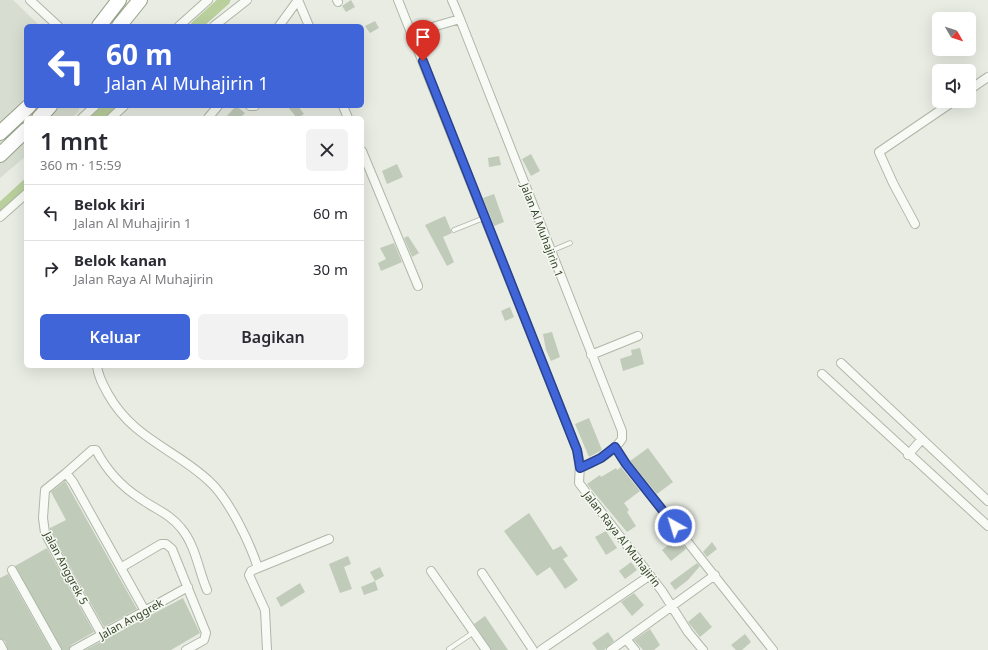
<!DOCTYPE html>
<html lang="id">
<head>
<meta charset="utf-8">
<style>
  :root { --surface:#fff; --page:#f2f2f3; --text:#2b2b33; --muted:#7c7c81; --line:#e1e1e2; --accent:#4065d9 }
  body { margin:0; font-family:"Noto Sans",sans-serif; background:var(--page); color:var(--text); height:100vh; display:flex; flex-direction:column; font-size:15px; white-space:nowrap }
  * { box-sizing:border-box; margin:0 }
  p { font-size:13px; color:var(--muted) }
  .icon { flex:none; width:22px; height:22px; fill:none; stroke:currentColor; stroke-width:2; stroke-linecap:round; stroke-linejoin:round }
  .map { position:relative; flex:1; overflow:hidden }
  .details { position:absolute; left:24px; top:116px; width:340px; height:252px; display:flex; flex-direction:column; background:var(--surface); border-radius:6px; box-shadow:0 4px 16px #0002 }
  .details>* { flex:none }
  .banner { position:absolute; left:24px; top:24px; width:340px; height:84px; border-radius:6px; box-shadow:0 4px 16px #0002; background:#4065d9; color:#fff; overflow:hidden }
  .needle { width:26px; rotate:129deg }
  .controls { position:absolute; left:932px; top:12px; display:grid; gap:8px }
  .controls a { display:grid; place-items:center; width:44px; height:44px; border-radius:6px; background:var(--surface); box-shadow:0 4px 16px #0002; font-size:20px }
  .pin { position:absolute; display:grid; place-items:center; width:34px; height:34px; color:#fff; margin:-41px -17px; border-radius:50% 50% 50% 0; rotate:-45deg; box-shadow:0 0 4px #0007 }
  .pin .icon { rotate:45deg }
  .me { position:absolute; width:44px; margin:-22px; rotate:321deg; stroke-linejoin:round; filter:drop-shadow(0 0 3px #0008) }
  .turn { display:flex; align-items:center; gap:14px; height:84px; padding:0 16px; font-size:18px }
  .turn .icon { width:52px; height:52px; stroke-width:2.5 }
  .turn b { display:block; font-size:28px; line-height:34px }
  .round { display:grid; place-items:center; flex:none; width:42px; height:42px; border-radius:6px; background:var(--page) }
  .head { display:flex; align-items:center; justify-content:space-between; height:68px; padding:0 16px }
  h1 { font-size:24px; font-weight:600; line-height:30px }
  .cta { display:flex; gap:8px; margin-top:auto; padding:8px 16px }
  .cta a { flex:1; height:46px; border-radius:6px; background:var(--accent); color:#fff; font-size:16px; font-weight:600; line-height:46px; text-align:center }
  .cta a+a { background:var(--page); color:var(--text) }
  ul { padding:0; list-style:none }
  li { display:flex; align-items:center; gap:12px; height:56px; padding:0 16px; border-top:1px solid var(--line) }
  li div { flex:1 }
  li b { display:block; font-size:15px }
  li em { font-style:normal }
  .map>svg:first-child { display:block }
  .built { fill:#d7ded1 }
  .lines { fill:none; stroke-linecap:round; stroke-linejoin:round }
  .canal { stroke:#b9cf9c; stroke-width:11 }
  .building { fill:#c1cbba }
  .service-casing { stroke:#afb7a7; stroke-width:5.5 }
  .minor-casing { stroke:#afb7a7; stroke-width:10 }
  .trunk-casing { stroke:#96a489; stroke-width:16 }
  .service { stroke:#f8faf6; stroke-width:4 }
  .minor { stroke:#f8faf6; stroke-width:8 }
  .trunk { stroke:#fff; stroke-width:14 }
  .route-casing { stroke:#2a428d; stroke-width:10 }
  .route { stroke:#4065d9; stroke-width:7 }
  .labels { text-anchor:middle; stroke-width:3; stroke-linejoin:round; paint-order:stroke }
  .street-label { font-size:11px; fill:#364629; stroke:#f6f9f3 }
</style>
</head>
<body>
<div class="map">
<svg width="988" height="650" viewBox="0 0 988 650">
  <rect width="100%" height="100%" fill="#e8ece3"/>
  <path class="built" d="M 0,0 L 13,0 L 40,26 L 26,26 L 26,106 L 80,106 L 78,112 L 71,118 L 26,118 L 26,156 L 0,178 Z"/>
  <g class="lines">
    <path class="canal" d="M 196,26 L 225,0
      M 97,118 L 110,106
      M 0,209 L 26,185"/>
  </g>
  <path class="building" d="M 351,0 L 355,7 L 346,12 L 342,6 Z
    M 375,21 L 379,28 L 370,33 L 365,26 Z
    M 236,106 L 245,113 L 240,118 L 225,118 Z
    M 287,106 L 298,106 L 304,114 L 297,118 Z
    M 531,154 L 540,171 L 531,176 L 522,159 Z
    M 499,156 L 501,165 L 489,167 L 488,158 Z
    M 397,164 L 403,177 L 387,184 L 382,171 Z
    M 494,194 L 504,222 L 494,226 L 483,198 Z
    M 445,216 L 452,233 L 443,237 L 454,262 L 447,266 L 425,225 Z
    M 408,236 L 419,253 L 412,257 L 404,238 Z
    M 394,243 L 402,262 L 381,271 L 378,263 L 386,259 L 380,248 Z
    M 510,307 L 514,317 L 505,321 L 501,311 Z
    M 552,332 L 560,357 L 551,361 L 546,350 L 543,334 Z
    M 640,348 L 644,364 L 623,371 L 620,359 L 632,355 L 631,350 Z
    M 589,418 L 602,450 L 589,457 L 575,424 Z
    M 648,448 L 673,482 L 657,494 L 630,461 Z
    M 621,467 L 640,491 L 624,503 L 629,510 L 627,512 L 636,526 L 627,532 L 587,484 L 600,475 L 601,477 L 616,468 L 617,470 Z
    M 65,481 L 137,609 L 104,627 L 50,531 L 50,528 L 66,520 L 51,492 Z
    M 529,513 L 553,550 L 561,546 L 568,556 L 563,559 L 578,580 L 565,589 L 550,567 L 537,576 L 504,531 Z
    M 606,531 L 617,548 L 606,555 L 595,537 Z
    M 677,538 L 686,549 L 671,561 L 662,550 Z
    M 712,542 L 717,549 L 707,557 L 703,552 Z
    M 47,548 L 94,632 L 71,645 L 69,650 L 62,650 L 15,566 Z
    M 348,556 L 351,564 L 344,567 L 352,589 L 340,593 L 329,564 Z
    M 631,562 L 637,570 L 625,579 L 619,571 Z
    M 697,563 L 700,566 L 688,580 L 675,590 L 670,583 Z
    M 380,567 L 384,576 L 375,581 L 370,572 Z
    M 8,574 L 51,650 L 8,650 L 5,641 L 0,639 L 0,578 Z
    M 375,581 L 378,590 L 364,595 L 361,587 Z
    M 300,583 L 305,592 L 281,607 L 276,598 Z
    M 634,593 L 644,605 L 632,616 L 621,602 Z
    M 183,598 L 200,633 L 171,650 L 85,650 Z
    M 700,612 L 712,627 L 700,637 L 688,622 Z
    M 485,616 L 508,650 L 491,650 L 474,624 Z
    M 650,629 L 660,645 L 654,650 L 643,650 L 634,640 Z
    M 608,632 L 614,641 L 604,650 L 597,650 L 592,643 Z
    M 745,634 L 751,642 L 742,650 L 736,650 L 731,645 Z"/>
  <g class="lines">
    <defs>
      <path id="service" d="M 454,230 L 484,218
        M 551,251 L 570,243
        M 449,649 L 474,632"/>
      <path id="minor" d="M 30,0 L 58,26
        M 298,0 L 309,26
        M 337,0 L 338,2
        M 398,0 L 577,450 L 580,463 L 579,483 L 662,591 L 688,632 L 703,650
        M 452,0 L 460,19
        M 179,26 L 208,0
        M 214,26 L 247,0
        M 279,26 L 298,0
        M 412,33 L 460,19 L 622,431 L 622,439 C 612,454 595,461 580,468
        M 969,90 L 988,77
        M 250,106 L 255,106
        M 343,106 L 348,118
        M 82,118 L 95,106
        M 111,118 L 124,106
        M 208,118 L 218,106
        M 362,151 L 418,286
        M 0,217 L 26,194
        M 915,224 L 893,183 L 879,152 L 954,101
        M 591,355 L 638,336
        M 841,363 L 988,501
        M 97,366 C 98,376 103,385 108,394 C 133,439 175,449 209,481 C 229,499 250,543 258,568 L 251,571 L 249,575 L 265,610 L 267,650
        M 822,374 L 988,526
        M 615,447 L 626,464 L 773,650
        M 908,455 L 922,439
        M 66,473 L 92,450 L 96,450 C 106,469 122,487 141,499 C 155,509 170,514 181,528 C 196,546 198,569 207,590
        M 122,567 L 161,544 L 166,544 L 172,549 L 206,633 L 204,640 L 186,650
        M 258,568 L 329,539
        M 12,570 L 57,650
        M 431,571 L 486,650
        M 482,573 L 533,650
        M 102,635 L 45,533 L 43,518 L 45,490 L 66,473 L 73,482 L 145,611
        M 626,639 L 635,650
        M 0,644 L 3,650
        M 74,650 L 188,587
        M 541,650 L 649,576
        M 611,650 L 715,575"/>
      <path id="trunk" d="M 99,26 L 119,0
        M 119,26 L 140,0
        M 39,118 L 50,106
        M 0,133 L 29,106
        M 0,155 L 26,130"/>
    </defs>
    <use href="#service" class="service-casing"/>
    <use href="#minor" class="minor-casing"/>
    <use href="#trunk" class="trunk-casing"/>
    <use href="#service" class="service"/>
    <use href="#minor" class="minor"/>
    <use href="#trunk" class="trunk"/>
  </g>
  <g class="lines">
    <defs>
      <path id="route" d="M 423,61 L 577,450 L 580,468 L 601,458 L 615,447 L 626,464 L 675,526"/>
    </defs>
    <use href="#route" class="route-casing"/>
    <use href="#route" class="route"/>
  </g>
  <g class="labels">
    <g class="street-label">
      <text transform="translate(542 230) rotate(69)" y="4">Jalan Al Muhajirin 1</text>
      <text transform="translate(622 539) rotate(52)" y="4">Jalan Raya Al Muhajirin</text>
      <text transform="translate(66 568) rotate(62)" y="4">Jalan Anggrek 5</text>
      <text transform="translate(131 619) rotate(-29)" y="4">Jalan Anggrek</text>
    </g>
  </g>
</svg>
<div class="controls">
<a><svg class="needle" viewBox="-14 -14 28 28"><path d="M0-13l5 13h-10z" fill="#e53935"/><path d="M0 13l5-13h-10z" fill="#7c7c81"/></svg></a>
<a><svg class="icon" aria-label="sound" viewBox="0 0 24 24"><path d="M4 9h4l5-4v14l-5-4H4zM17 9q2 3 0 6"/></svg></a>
</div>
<div class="pin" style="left:423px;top:61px;background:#d93025"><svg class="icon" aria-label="arrive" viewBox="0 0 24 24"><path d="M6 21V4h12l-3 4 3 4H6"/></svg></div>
<svg class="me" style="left:675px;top:526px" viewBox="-20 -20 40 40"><circle r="17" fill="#4065d9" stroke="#fff" stroke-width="3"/><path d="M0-11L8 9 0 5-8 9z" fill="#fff"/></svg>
<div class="banner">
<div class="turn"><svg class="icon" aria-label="left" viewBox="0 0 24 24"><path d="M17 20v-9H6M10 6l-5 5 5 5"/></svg><div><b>60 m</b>Jalan Al Muhajirin 1</div></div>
</div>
<section class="details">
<div class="head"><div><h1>1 mnt</h1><p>360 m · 15:59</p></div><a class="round"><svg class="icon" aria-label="close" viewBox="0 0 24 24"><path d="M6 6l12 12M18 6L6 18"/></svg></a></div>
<ul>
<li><svg class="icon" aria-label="left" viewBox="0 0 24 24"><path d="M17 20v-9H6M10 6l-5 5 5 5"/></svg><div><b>Belok kiri</b><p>Jalan Al Muhajirin 1</p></div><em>60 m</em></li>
<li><svg class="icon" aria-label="right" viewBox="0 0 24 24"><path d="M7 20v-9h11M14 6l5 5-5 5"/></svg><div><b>Belok kanan</b><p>Jalan Raya Al Muhajirin</p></div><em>30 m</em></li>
</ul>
<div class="cta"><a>Keluar</a><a>Bagikan</a></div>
</section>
</div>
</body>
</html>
